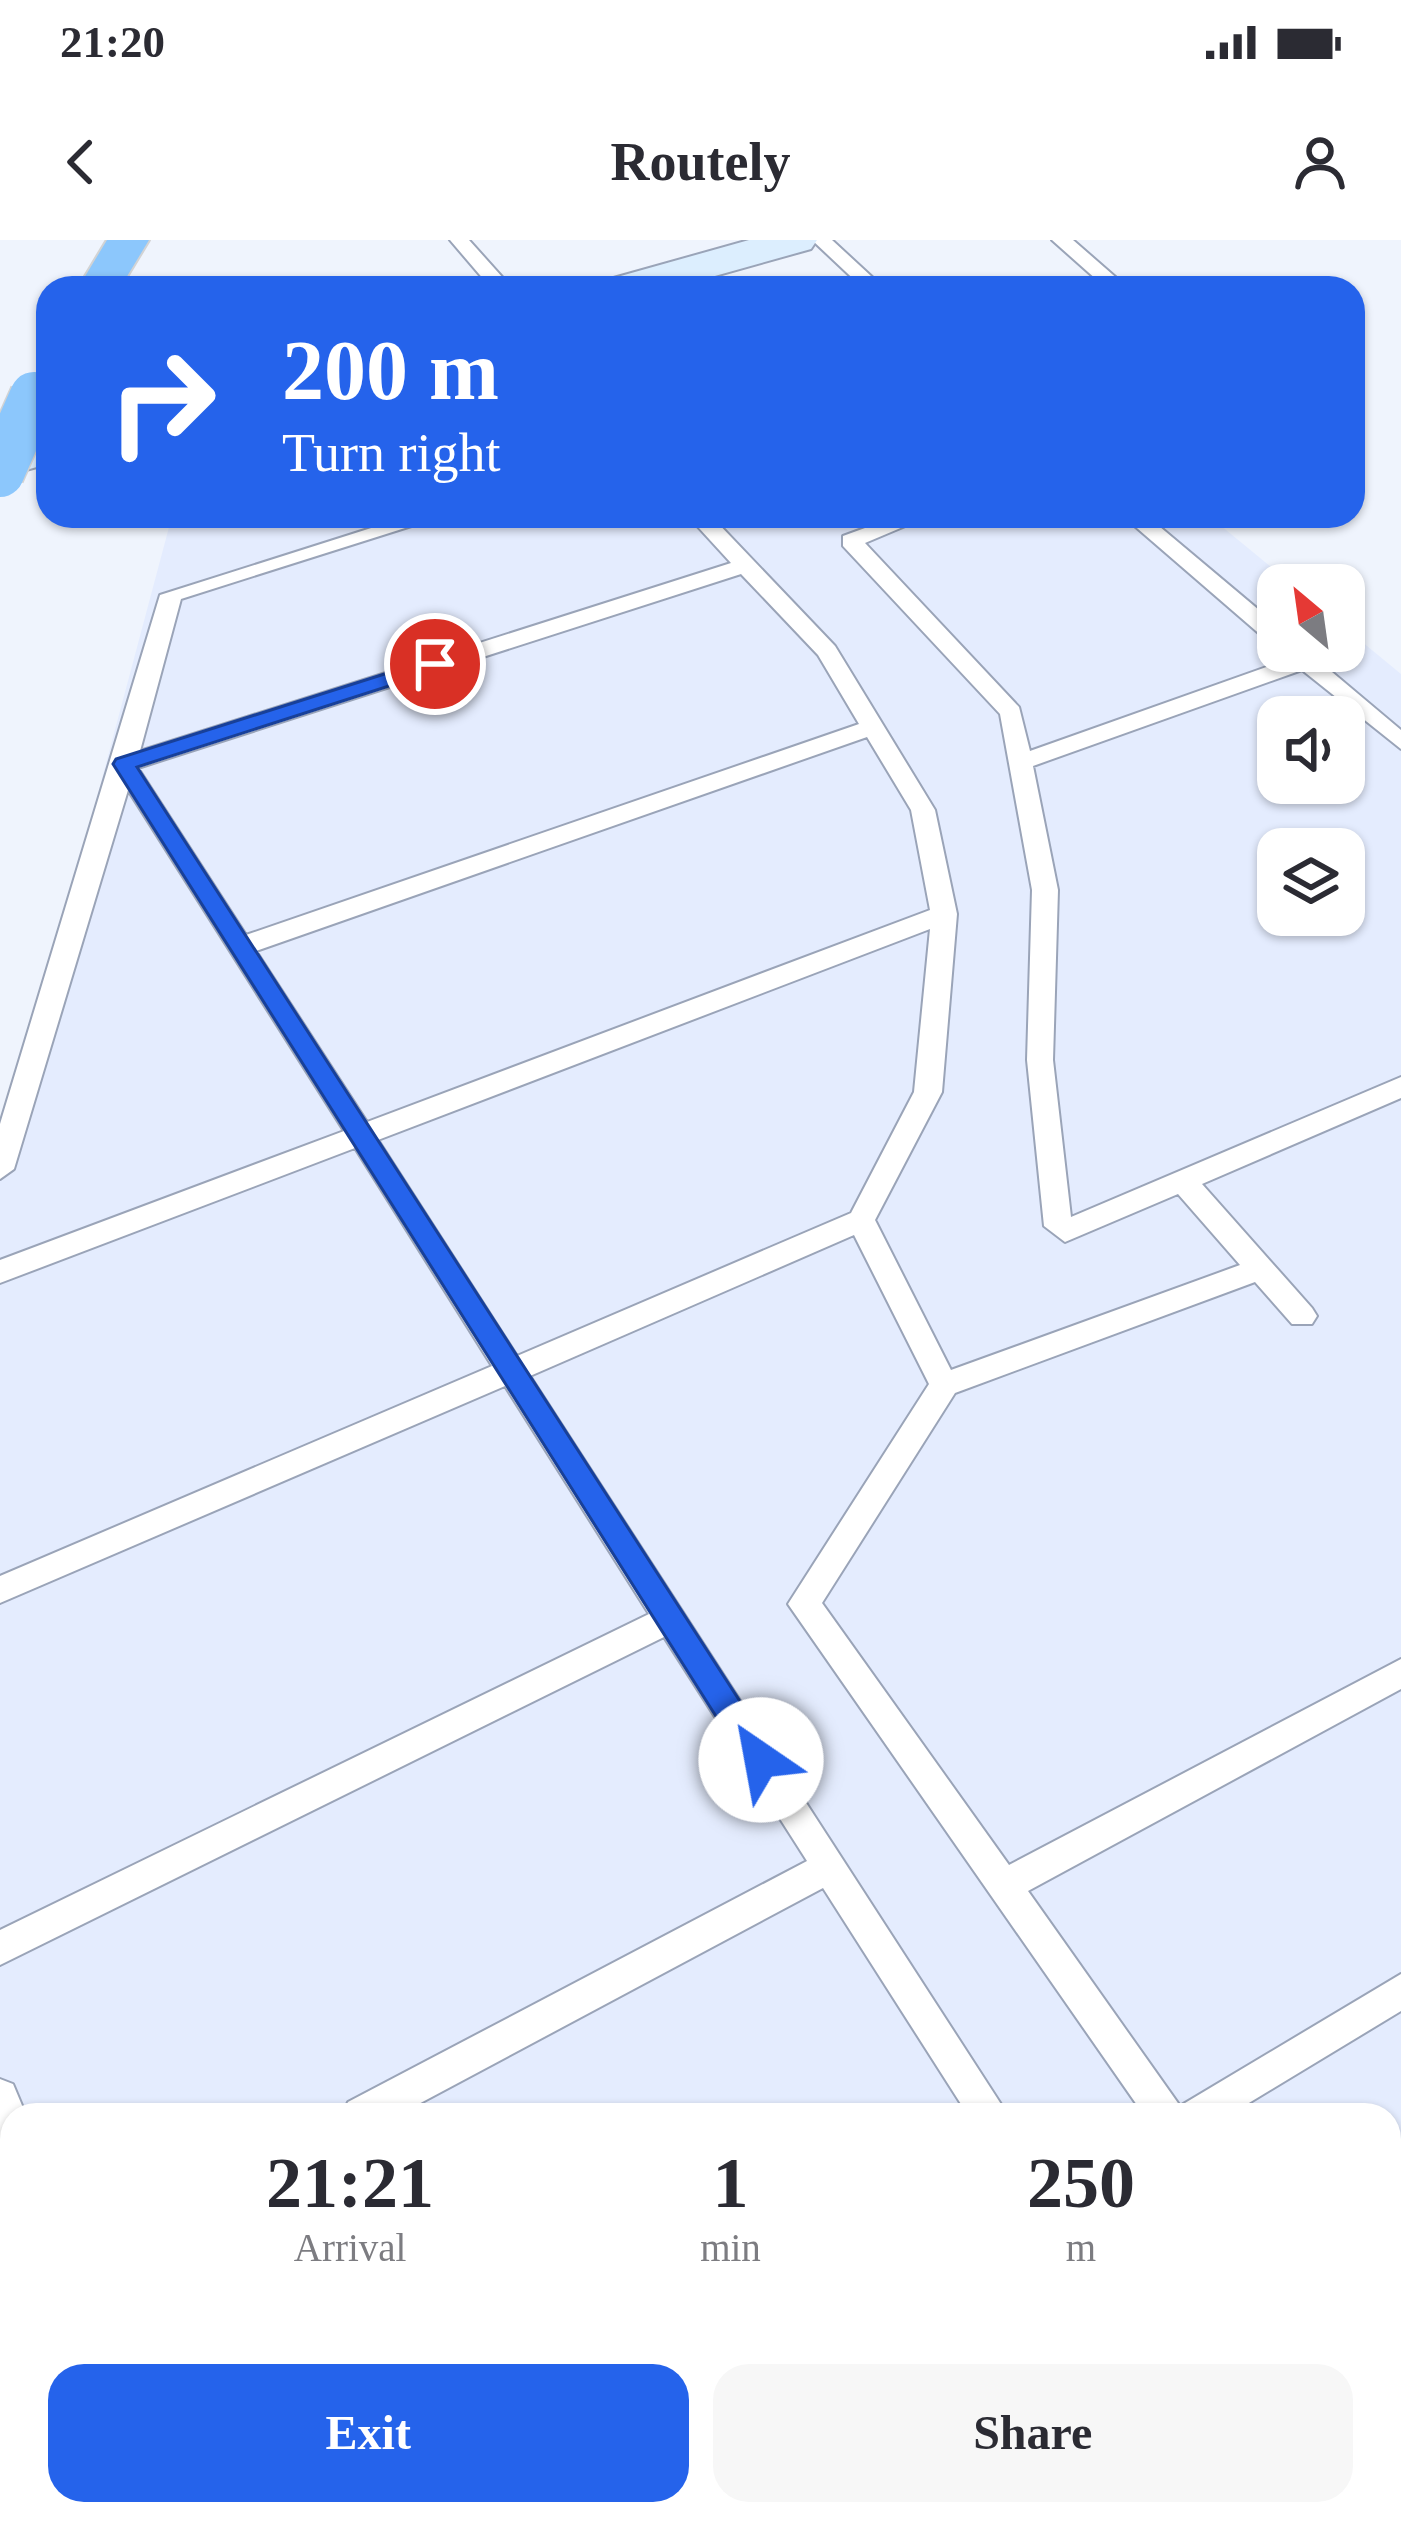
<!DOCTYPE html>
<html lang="en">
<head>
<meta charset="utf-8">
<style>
  :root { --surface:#fff; --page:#f7f7f7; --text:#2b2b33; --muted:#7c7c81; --accent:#2563eb }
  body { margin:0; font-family:"Times New Roman",serif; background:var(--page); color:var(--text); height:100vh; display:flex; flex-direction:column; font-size:45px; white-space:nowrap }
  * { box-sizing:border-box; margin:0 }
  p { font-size:39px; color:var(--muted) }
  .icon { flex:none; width:66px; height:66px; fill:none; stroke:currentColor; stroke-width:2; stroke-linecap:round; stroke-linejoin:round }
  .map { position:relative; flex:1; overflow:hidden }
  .sheet { position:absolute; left:0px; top:1863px; width:1401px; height:423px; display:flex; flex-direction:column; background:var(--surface); border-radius:36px 36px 0 0; box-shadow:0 3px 9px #0004 }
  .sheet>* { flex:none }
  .banner { position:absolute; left:36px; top:36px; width:1329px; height:252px; border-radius:36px; box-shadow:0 3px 9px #0004; background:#2563eb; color:#fff; overflow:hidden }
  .needle { width:78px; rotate:331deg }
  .tools { position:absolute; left:1257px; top:324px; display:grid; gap:24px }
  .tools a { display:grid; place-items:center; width:108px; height:108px; border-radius:24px; background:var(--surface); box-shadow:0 3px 9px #0004; font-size:60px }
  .pin { position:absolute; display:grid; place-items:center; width:102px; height:102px; color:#fff; margin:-51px; border:6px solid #fff; border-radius:50%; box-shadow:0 3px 12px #0007 }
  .me { position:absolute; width:132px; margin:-66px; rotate:327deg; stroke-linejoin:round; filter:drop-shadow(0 0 9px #0008) }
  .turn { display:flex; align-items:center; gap:42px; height:252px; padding:0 48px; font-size:54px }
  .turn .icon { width:156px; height:156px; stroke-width:2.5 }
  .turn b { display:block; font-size:84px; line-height:102px }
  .eta { display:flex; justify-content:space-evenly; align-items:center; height:204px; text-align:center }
  .eta b { font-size:72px; font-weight:700; line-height:84px }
  .primary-button { display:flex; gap:24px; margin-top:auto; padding:24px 48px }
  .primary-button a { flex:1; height:138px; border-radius:36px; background:var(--accent); color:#fff; font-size:48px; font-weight:700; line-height:138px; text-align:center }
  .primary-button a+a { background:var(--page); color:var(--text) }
  .status { display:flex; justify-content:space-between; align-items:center; height:84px; padding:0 60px; background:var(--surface); direction:ltr }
  .status svg { height:33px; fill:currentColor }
  header { display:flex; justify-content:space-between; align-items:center; height:156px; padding:0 48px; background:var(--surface); font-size:54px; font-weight:700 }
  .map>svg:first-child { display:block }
  .built { fill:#e4ecfe; fill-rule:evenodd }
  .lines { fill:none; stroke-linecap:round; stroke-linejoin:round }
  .service-casing { stroke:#9aa4b8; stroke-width:4 }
  .secondary-casing { stroke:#9aa4b8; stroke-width:4 }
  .motorway-casing { stroke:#d2d3d4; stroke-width:4 }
  .service { fill:#fff; fill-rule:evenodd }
  .secondary { fill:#dceefe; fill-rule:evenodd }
  .motorway { fill:#8cc7fc; fill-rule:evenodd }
  .motorway-bridge-casing { stroke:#d2d3d4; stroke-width:51; stroke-linecap:butt }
  .motorway-bridge { stroke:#8cc7fc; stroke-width:48 }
  .route { fill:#2563eb; stroke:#184099; stroke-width:3 }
</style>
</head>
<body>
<div class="status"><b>21:20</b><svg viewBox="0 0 49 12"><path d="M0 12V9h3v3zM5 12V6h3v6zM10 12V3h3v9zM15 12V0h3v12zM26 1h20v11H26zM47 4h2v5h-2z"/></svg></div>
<header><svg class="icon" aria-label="back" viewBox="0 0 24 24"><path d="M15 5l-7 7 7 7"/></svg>Routely<svg class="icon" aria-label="person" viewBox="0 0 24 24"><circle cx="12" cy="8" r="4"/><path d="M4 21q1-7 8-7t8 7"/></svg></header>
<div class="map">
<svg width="1401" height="2285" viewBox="0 0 1401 2285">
  <rect width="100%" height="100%" fill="#eff4fd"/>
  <path class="built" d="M 172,276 L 1209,276 L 1293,345 L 1278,345 L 1278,411 L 1344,411 L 1344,387 L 1401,434 L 1401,2285 L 126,2285 L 121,2274 L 1389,2274 L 1389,1875 L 12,1875 L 12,1982 L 0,1950 L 0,921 ZM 1278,477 L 1344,477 L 1344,543 L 1278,543 ZM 1278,609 L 1344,609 L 1344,675 L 1278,675 Z"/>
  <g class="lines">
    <defs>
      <path id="service" d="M 450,0 L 469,0 L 512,48 L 491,48 Z
        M 812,0 L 832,0 L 884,48 L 863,48 Z
        M 1052,0 L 1073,0 L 1128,48 L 1106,48 Z
        M 409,276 L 443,276 L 181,359 L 140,511 L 731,323 L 688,276 L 711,276 L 835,406 L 935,570 L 957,674 L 942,852 L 875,980 L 951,1130 L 1240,1025 L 1178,954 L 1065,1002 L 1044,986 L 1027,820 L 1032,650 L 1000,474 L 843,306 L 843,296 L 898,276 L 929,276 L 865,303 L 1019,467 L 1030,511 L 1289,419 L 1282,411 L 1307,411 L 1401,490 L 1401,509 L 1302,430 L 1033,526 L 1058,650 L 1053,820 L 1071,977 L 1401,837 L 1401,858 L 1202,944 L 1312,1068 L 1317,1076 L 1312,1084 L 1292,1084 L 1255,1042 L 955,1153 L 822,1363 L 1009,1625 L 1401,1419 L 1401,1449 L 1028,1651 L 1180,1866 L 1401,1734 L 1401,1771 L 1229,1875 L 1144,1875 L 788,1364 L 929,1144 L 854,995 L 530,1136 L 1008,1875 L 968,1875 L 823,1648 L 398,1875 L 342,1875 L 348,1862 L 807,1621 L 664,1397 L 0,1725 L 0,1690 L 649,1374 L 505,1146 L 0,1363 L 0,1336 L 492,1126 L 355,908 L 0,1043 L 0,1020 L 344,891 L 128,550 L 14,929 L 0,939 L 0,884 L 160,355 ZM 741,334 L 818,415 L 859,484 L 246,695 L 138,528 ZM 867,497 L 911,570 L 930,670 L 367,882 L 256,711 ZM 930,689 L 914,852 L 851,973 L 517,1116 L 378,900 Z
        M 1123,276 L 1147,276 L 1278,386 L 1278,405 L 1270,403 Z
        M 0,1839 L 13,1844 L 26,1875 L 12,1875 L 12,1906 L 0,1901 Z
        M 1389,2168 L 1401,2173 L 1401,2225 L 1389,2220 Z
        M 143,2274 L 183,2274 L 188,2285 L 146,2285 Z
        M 474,2274 L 529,2274 L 525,2285 L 469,2285 Z
        M 1224,2274 L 1268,2274 L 1273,2285 L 1228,2285 Z"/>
      <path id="secondary" d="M 749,0 L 817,0 L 811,9 L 672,48 L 604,48 L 610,39 Z
        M 48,196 L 48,224 L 0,237 L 0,209 Z"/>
      <path id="motorway" d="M 107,0 L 149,0 L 120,48 L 78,48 Z"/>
    </defs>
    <use href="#service" class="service-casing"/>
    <use href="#secondary" class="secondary-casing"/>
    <use href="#motorway" class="motorway-casing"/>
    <use href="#service" class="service"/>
    <use href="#secondary" class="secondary"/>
    <use href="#motorway" class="motorway"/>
    <defs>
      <path id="motorway-bridge" d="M 0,233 L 34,156"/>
    </defs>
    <use href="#motorway-bridge" class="motorway-bridge-casing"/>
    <use href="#motorway-bridge" class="motorway-bridge"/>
  </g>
  <path class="route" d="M 435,418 L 445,424 L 442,429 L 137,527 L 772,1511 L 776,1520 L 772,1530 L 761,1534 L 750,1530 L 113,524 L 116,519 Z"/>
</svg>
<div class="tools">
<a><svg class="needle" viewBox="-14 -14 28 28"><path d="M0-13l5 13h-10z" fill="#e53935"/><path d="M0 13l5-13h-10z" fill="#7c7c81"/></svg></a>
<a><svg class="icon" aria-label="sound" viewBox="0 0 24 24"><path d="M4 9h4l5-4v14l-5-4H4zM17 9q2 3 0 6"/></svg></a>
<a><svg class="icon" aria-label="layers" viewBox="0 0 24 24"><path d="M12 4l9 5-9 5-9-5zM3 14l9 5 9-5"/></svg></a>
</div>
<div class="pin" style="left:435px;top:424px;background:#d93025"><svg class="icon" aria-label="arrive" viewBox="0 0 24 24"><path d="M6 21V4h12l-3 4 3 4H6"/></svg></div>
<svg class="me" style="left:761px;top:1520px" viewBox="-20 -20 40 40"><circle r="19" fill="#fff"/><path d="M0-13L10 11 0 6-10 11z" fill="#2563eb"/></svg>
<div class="banner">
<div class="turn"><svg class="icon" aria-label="right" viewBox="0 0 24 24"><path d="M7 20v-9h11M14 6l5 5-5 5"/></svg><div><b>200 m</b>Turn right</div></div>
</div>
<section class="sheet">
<div class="eta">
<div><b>21:21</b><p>Arrival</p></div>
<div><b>1</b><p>min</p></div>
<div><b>250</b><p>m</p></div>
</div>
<div class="primary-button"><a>Exit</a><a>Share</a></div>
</section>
</div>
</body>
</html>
